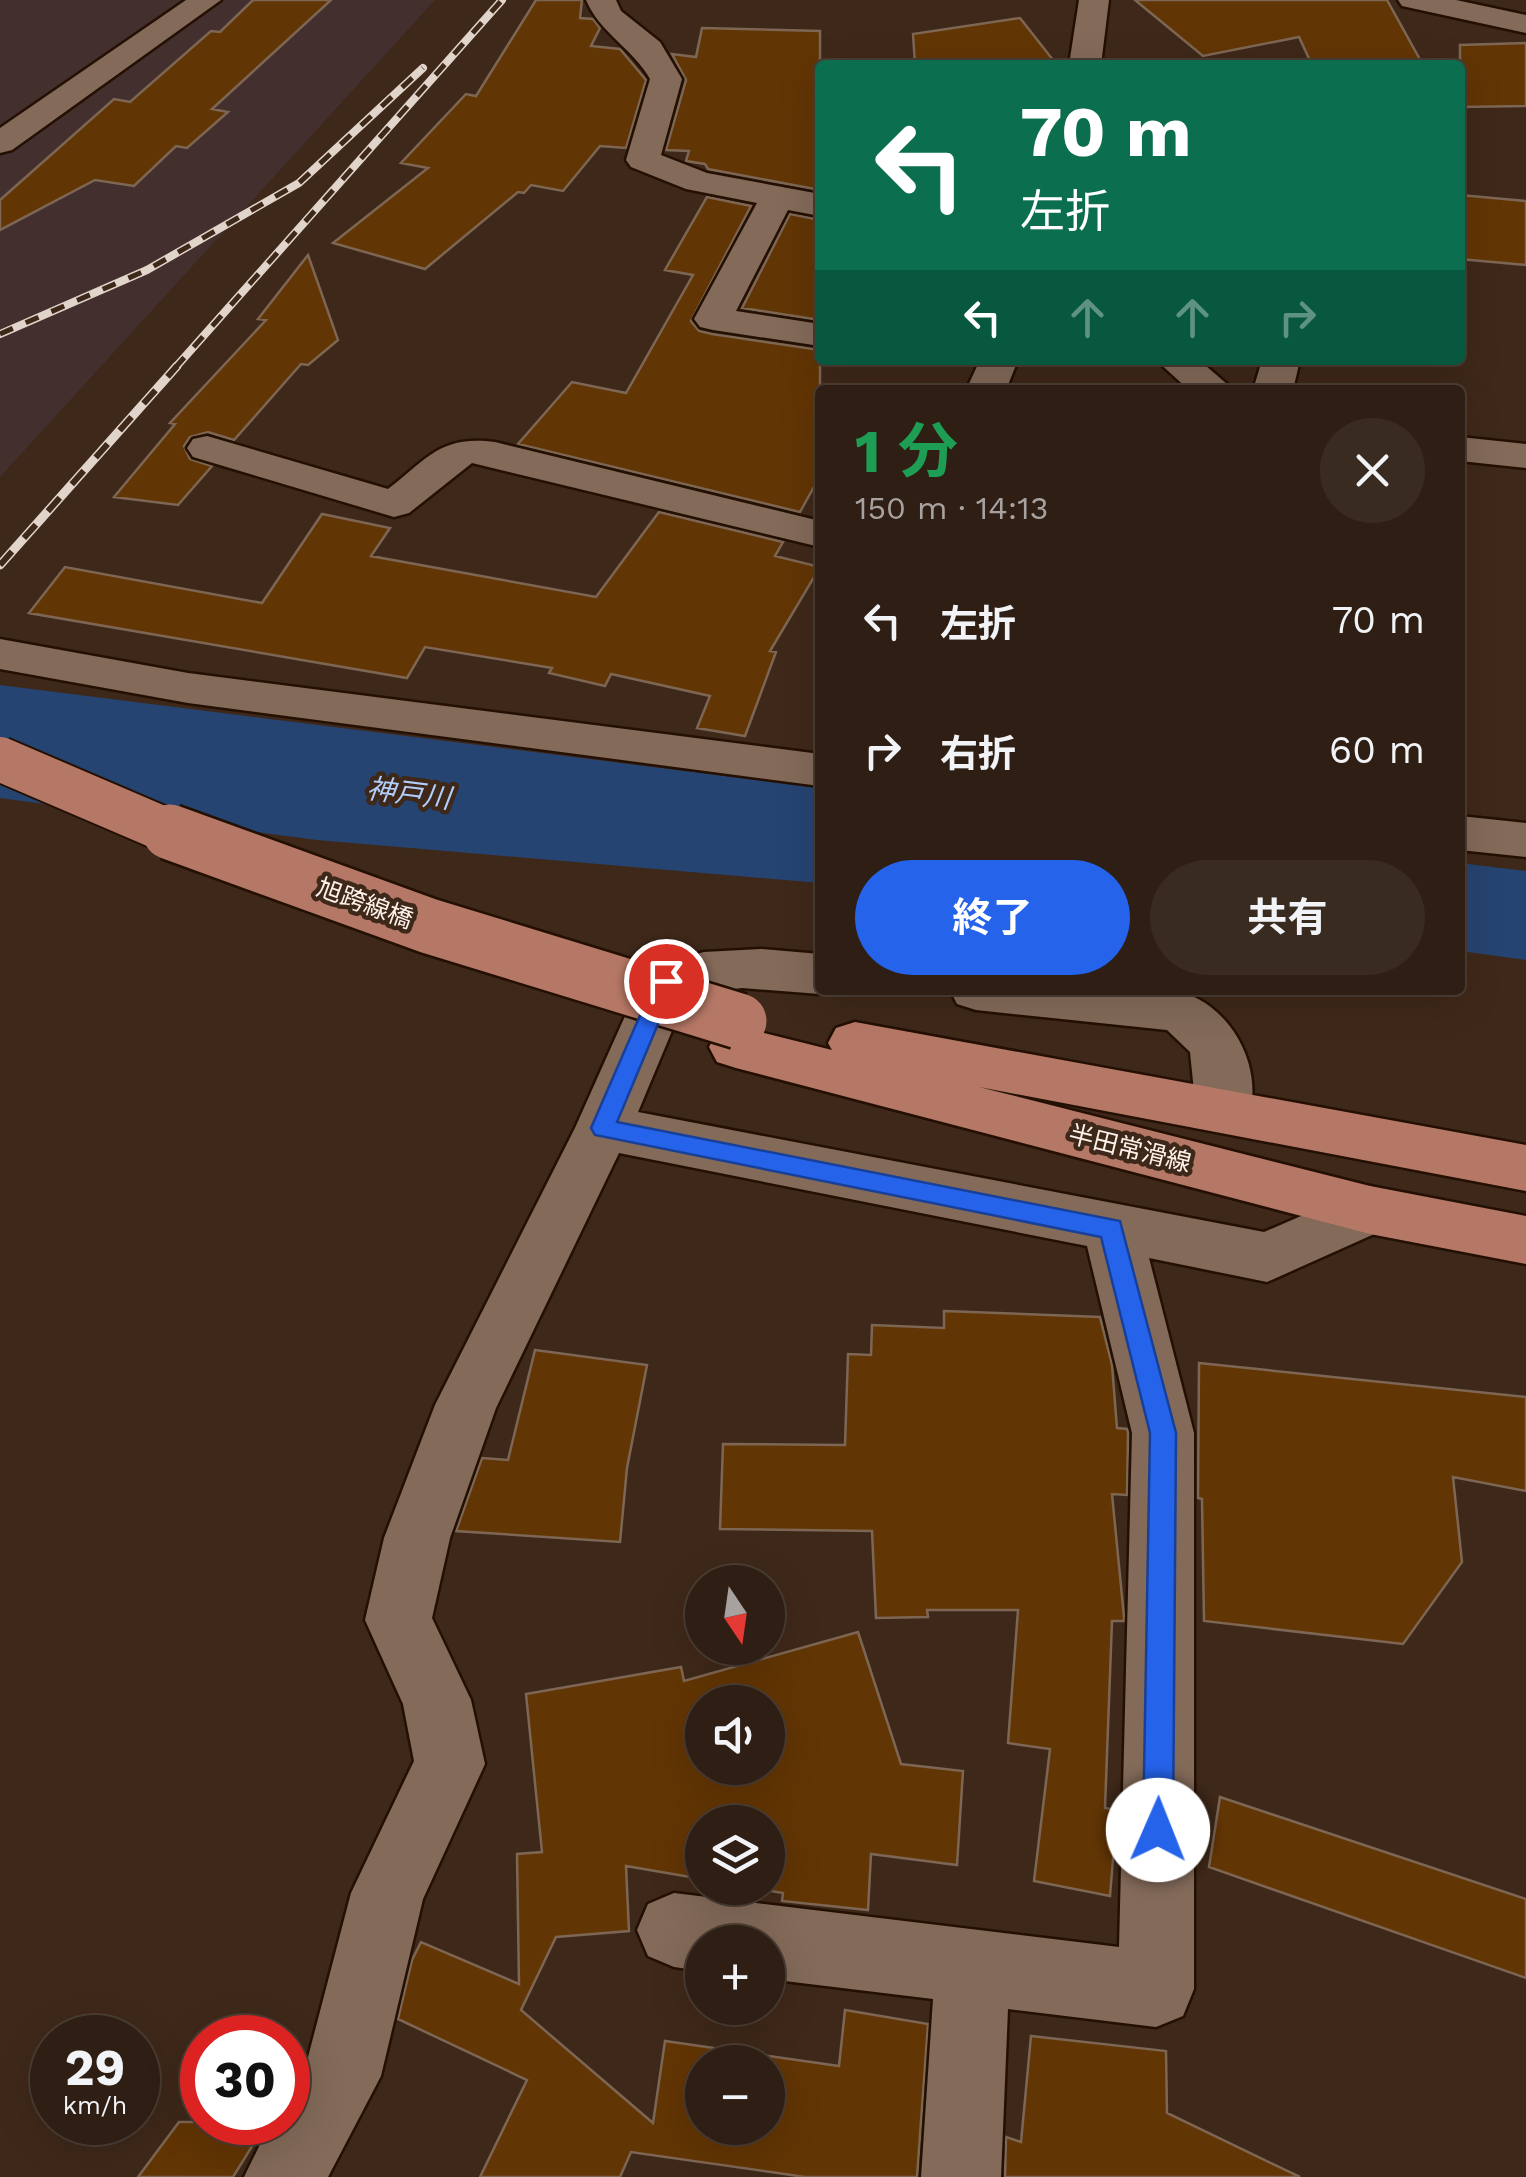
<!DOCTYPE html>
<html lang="ja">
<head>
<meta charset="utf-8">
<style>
  :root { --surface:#2e1e13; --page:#3a2b21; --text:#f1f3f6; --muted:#a7a2a0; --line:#493c33; --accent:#2563eb }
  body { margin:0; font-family:"Work Sans","Noto Sans JP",sans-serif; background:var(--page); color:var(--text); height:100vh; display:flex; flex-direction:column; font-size:38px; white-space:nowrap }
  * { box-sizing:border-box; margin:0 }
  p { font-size:32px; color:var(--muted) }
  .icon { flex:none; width:55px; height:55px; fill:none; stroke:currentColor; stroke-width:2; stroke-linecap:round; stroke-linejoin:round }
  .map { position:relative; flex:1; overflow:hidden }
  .sheet { position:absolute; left:815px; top:385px; width:650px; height:610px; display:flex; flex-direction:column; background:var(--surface); border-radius:10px; box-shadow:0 10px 40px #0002,0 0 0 2px var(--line) }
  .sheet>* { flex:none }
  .hud { position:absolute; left:815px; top:60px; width:650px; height:305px; border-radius:10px; box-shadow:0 10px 40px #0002,0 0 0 2px var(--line); background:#0b6e4f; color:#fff; overflow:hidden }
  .needle { width:65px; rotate:167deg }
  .tools { position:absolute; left:685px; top:1565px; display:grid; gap:20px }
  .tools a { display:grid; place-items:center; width:100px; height:100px; border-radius:50%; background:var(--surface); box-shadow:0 10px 40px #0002,0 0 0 2px var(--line); font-size:50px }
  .speed { position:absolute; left:30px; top:2015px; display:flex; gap:20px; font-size:50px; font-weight:700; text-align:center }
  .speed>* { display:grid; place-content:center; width:130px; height:130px; border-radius:50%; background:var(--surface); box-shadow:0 10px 40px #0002,0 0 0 2px var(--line); line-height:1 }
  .speed small { font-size:25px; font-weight:400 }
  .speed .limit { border:15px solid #d22; background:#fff; color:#111 }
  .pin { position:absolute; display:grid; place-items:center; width:85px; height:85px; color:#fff; margin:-42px; border:5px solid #fff; border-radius:50%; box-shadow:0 2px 10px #0007 }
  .me { position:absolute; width:110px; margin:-55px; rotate:1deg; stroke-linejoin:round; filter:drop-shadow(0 0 8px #0008) }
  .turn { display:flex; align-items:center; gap:35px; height:210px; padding:0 40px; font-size:45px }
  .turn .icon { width:130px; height:130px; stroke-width:2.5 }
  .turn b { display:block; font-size:70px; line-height:85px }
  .lanes { display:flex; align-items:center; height:95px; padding:0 40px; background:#0003; justify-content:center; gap:50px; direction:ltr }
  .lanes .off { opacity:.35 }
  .round { display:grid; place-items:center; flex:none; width:105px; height:105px; border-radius:52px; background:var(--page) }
  .overview { display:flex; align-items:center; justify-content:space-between; height:170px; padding:0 40px }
  h1 { font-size:60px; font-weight:700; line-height:75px; color:#1e9e55 }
  .button { display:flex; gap:20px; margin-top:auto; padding:20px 40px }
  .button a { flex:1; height:115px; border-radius:60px; background:var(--accent); color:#fff; font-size:40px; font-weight:700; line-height:115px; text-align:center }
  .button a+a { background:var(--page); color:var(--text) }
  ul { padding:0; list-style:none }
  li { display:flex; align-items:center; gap:30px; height:130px; padding:0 40px }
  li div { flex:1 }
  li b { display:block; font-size:38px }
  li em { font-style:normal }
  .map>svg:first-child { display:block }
  .industrial { fill:#442f2f }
  .water { fill:#264471 }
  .building { fill:#623504; stroke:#7d6653; stroke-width:2.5; fill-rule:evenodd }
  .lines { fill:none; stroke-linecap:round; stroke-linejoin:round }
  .minor-casing { stroke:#241003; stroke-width:5 }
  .major-casing { stroke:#241003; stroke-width:5 }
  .minor { fill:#836a59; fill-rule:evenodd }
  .major { fill:#b67866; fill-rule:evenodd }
  .rail-far1-casing { stroke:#e1d4cb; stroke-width:8 }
  .rail-casing { stroke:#e1d4cb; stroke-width:9 }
  .rail-far1 { stroke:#3e2819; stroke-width:5; stroke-dasharray:14; stroke-linecap:butt }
  .rail { stroke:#3e2819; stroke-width:6; stroke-dasharray:18; stroke-linecap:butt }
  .major-bridge-far1-casing { stroke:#241003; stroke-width:48; stroke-linecap:butt }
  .major-bridge-casing { stroke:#241003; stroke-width:60; stroke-linecap:butt }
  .major-bridge-far1 { stroke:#b67866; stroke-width:44 }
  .major-bridge { stroke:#b67866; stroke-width:55 }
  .route { fill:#2563eb; stroke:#184099; stroke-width:2.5 }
  .labels { text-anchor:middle; stroke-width:9; stroke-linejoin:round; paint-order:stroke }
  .street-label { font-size:25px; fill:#fef2eb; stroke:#3e2819 }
  .water-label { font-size:28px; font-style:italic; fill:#b2cffb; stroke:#3e2819 }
</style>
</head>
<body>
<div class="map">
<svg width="1526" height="2177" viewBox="0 0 1526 2177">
  <rect width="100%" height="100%" fill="#3e2819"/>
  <path class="industrial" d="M 0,0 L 435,0 L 0,477 Z"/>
  <path class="water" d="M 0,685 L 820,788 L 820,883 L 317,840 L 0,798 Z
    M 1460,863 L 1526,871 L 1526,960 L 1460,951 Z"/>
  <path class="building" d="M 253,0 L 331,0 L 212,109 L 228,112 L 187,148 L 176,146 L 134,186 L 95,180 L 0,230 L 0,200 L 114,99 L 130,102 L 211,31 L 220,32 Z
    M 536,0 L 582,0 L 580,18 L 593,19 L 600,28 L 591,46 L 620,49 L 646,80 L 626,148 L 600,146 L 563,191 L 531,185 L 524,193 L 518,192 L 425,269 L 333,243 L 428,168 L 401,163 L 466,94 L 476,96 Z
    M 1135,0 L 1387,0 L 1423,65 L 1312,65 L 1299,37 L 1203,56 Z
    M 1020,18 L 1057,65 L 915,65 L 913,34 Z
    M 702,28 L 820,31 L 820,190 L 708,169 L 705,164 L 686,161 L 689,151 L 666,150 L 686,80 L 672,54 L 696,57 Z
    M 1526,43 L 1526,106 L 1460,107 L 1460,45 Z
    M 1460,195 L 1526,201 L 1526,265 L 1460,259 Z
    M 707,197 L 751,206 L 691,321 L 699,331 L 712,334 L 820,350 L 820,476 L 800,512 L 518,444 L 572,382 L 626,393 L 693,275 L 665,270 Z
    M 790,214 L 820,220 L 820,320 L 742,308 Z
    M 308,255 L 338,340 L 308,365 L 301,364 L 234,440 L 208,432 L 190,437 L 184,446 L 190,459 L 212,466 L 178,505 L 114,497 L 175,424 L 170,423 L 266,320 L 258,319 Z
    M 659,512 L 783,542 L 775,556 L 820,567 L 770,651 L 776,652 L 745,736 L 697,728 L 710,696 L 611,674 L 605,686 L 549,673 L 552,668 L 425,647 L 407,678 L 29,613 L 65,567 L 262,603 L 322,514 L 390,528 L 371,556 L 596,597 Z
    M 944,1311 L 1100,1317 L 1112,1365 L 1117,1428 L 1127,1429 L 1128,1433 L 1127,1495 L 1112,1494 L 1124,1617 L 1124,1621 L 1112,1621 L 1105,1808 L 1117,1810 L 1110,1896 L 1034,1881 L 1050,1749 L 1008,1743 L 1018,1610 L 927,1610 L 928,1617 L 876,1618 L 872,1531 L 720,1529 L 723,1444 L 845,1445 L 848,1354 L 871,1355 L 872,1325 L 944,1328 Z
    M 535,1350 L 647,1365 L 627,1468 L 620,1542 L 456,1531 L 482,1458 L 508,1460 Z
    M 1199,1363 L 1526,1397 L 1526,1491 L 1453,1477 L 1462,1562 L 1403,1644 L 1204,1621 L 1202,1499 L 1198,1498 Z
    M 858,1632 L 901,1764 L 963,1771 L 957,1865 L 871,1854 L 868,1910 L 782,1901 L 783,1893 L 753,1888 L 768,1888 L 768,1822 L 702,1822 L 702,1879 L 626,1866 L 629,1931 L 556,1937 L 521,2010 L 653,2123 L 665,2041 L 839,2066 L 845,2010 L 928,2024 L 917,2177 L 805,2177 L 631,2152 L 620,2177 L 480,2177 L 527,2080 L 398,2019 L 412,1960 L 421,1942 L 519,1984 L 517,1854 L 542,1852 L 526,1694 L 681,1667 L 684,1681 ZM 702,1702 L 768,1702 L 768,1768 L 702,1768 ZM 702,2062 L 768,2062 L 768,2128 L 702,2128 Z
    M 1220,1797 L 1526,1899 L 1526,1978 L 1209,1867 Z
    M 1031,2036 L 1166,2051 L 1167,2113 L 1300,2177 L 1005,2177 L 1006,2137 L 1021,2142 Z
    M 179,2122 L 267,2122 L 233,2177 L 138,2177 Z"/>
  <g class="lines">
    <defs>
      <path id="minor" d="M 186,0 L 221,0 L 12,150 L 0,153 L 0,128 Z
        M 586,0 L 616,0 L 621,11 L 660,42 L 682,79 L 661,155 L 707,173 L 820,194 L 820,216 L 788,210 L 736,311 L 820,324 L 820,346 L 713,330 L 700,327 L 694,319 L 757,203 L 686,189 L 631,167 L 626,160 L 650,79 C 632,48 600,33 586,0 Z
        M 1079,0 L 1109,0 L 1101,65 L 1069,65 Z
        M 1398,0 L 1456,0 L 1526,15 L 1526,33 L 1402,6 Z
        M 980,360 L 1018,360 L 1006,390 L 966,390 Z
        M 1156,360 L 1199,360 L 1234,390 L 1189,390 Z
        M 1262,360 L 1300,360 L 1293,390 L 1253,390 Z
        M 207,436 L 388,489 C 428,458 441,435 495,442 L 820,521 L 820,547 L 472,463 L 409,513 L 394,517 L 193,457 L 187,448 L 193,439 Z
        M 1460,437 L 1526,444 L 1526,468 L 1460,461 Z
        M 0,639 L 188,673 L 820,754 L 820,786 L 188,703 L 0,669 Z
        M 1460,816 L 1526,823 L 1526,857 L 1460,850 Z
        M 761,949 L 820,954 L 820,990 L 832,990 L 820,994 L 742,988 L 687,995 L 638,1112 L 1264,1232 L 1370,1186 L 1390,1193 L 1399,1210 L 1390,1227 L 1267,1282 L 1149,1258 L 1194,1433 L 1194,1989 L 1183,2016 L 1156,2027 L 1008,2009 L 1001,2177 L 921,2177 L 933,1999 L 768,1979 L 768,1942 L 702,1942 L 702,1971 L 674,1967 L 648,1956 L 637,1930 L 648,1904 L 674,1893 L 1119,1947 L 1132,1433 L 1087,1246 L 619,1153 L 496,1408 L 450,1538 L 432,1618 L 471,1700 L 485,1764 L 423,1899 L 381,2076 L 328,2177 L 244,2177 L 271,2122 L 288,2122 L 288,2095 L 307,2061 L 351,1893 L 414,1761 L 403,1704 L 365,1620 L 384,1538 L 435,1405 L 575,1128 L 647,967 L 704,952 Z
        M 950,990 L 1171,990 C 1230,998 1271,1074 1244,1127 L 1224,1133 L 1204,1127 L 1196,1111 L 1190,1052 L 1167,1030 L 976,1010 L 957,1004 Z"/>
      <path id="major" d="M 855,1022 L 1526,1145 L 1526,1191 L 979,1087 L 1370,1186 L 1526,1216 L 1526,1264 L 1370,1234 L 736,1068 L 717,1062 L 709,1047 L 717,1032 L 736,1026 L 832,1050 L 828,1043 L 836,1028 Z"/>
    </defs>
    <use href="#minor" class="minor-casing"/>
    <use href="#major" class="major-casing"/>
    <use href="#minor" class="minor"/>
    <use href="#major" class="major"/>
    <defs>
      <path id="rail-far1" d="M 0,334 L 147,270 L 299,183 L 423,68
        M 175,368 L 502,0"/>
      <path id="rail" d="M 0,565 L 177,366"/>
    </defs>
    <use href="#rail-far1" class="rail-far1-casing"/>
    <use href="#rail" class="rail-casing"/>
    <use href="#rail-far1" class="rail-far1"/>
    <use href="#rail" class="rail"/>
    <defs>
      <path id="major-bridge-far1" d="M 0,759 L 175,834"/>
      <path id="major-bridge" d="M 170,832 L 429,926 L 739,1021"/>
    </defs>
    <use href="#major-bridge-far1" class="major-bridge-far1-casing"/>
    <use href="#major-bridge" class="major-bridge-casing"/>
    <use href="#major-bridge-far1" class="major-bridge-far1"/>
    <use href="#major-bridge" class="major-bridge"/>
  </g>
  <path class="route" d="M 666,973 L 676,981 L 617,1122 L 1120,1221 L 1176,1433 L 1173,1830 L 1169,1841 L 1158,1845 L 1148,1841 L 1143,1830 L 1150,1433 L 1101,1237 L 595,1135 L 591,1128 L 655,981 Z"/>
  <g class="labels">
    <g class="street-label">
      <text transform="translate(365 903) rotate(20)" y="9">旭跨線橋</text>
      <text transform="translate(1130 1148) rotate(14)" y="9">半田常滑線</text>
    </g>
    <g class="water-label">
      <text transform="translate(409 793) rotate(7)" y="10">神戸川</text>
    </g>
  </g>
</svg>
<div class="tools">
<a><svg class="needle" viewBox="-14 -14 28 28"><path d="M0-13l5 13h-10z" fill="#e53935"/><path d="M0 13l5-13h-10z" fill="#a7a2a0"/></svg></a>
<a><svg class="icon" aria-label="sound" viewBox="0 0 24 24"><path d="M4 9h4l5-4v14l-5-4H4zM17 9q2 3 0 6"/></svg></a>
<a><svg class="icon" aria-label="layers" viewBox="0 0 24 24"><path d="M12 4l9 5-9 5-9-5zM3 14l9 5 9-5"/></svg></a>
<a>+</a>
<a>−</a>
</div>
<div class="speed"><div>29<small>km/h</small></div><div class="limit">30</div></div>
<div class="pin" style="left:666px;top:981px;background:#d93025"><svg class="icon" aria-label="arrive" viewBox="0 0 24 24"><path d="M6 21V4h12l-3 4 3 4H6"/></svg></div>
<svg class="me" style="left:1158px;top:1830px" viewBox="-20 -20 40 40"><circle r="19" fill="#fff"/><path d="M0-13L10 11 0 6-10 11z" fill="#2563eb"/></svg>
<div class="hud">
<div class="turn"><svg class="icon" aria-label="left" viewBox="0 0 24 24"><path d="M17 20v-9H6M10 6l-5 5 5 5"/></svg><div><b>70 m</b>左折</div></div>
<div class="lanes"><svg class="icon" aria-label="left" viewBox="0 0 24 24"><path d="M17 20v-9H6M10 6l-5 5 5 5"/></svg><svg class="icon off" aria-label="ahead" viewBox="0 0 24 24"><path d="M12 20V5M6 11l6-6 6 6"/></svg><svg class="icon off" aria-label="ahead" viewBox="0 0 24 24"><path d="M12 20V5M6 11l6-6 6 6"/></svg><svg class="icon off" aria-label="right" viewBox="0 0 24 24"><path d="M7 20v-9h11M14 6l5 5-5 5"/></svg></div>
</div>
<section class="sheet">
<div class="overview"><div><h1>1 分</h1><p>150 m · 14:13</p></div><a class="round"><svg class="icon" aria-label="close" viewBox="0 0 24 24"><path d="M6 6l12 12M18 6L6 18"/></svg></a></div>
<ul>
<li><svg class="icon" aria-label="left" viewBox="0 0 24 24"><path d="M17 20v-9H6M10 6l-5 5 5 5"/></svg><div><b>左折</b></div><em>70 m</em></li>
<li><svg class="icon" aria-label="right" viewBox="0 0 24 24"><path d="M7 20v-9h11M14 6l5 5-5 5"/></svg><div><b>右折</b></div><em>60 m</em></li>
</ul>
<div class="button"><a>終了</a><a>共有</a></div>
</section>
</div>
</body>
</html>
